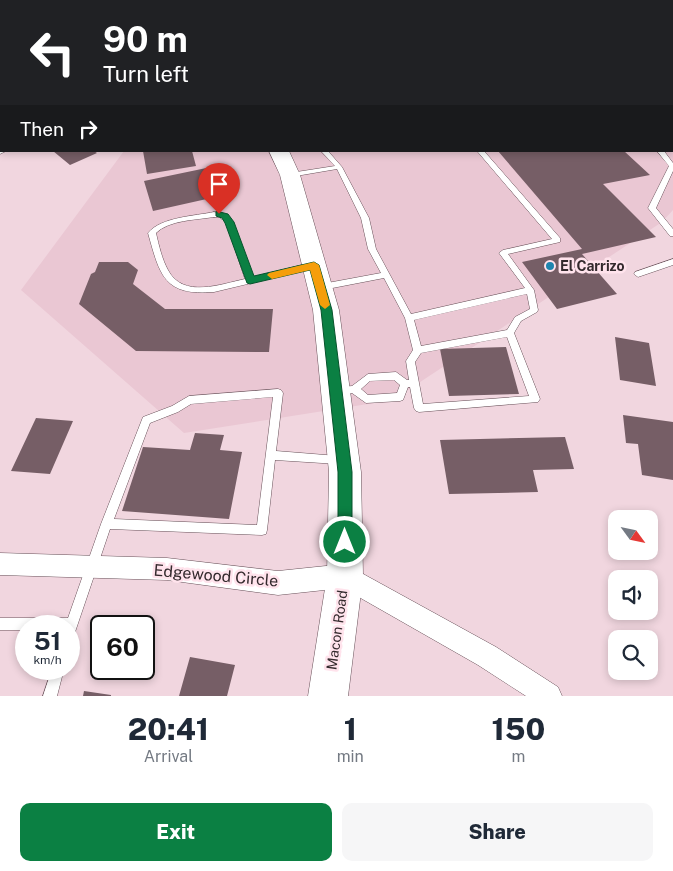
<!DOCTYPE html>
<html lang="en">
<head>
<meta charset="utf-8">
<style>
  :root { --surface:#fff; --page:#f6f6f7; --text:#1f2937; --muted:#747a83; --accent:#0b8043 }
  body { margin:0; font-family:"Public Sans",sans-serif; background:var(--page); color:var(--text); height:100vh; display:flex; flex-direction:column; font-size:19px; white-space:nowrap }
  * { box-sizing:border-box; margin:0 }
  p { font-size:16px; color:var(--muted) }
  .icon { flex:none; width:28px; height:28px; fill:none; stroke:currentColor; stroke-width:2; stroke-linecap:round; stroke-linejoin:round }
  .map { position:relative; height:696px; overflow:hidden }
  .side { display:flex; flex-direction:column; background:var(--surface); flex:1 }
  .side>* { flex:none }
  .top-card { position:absolute; left:0px; top:0px; width:674px; height:152px; box-shadow:0 2px 8px #0003; background:#202124; color:#fff; overflow:hidden }
  .needle { width:32px; rotate:123deg }
  .fabs { position:absolute; left:608px; top:510px; display:grid; gap:10px }
  .fabs a { display:grid; place-items:center; width:50px; height:50px; border-radius:10px; background:var(--surface); box-shadow:0 2px 8px #0003; font-size:25px }
  .speed { position:absolute; left:15px; top:615px; display:flex; gap:10px; font-size:25px; font-weight:700; text-align:center }
  .speed>* { display:grid; place-content:center; width:65px; height:65px; border-radius:50%; background:var(--surface); box-shadow:0 2px 8px #0003; line-height:1 }
  .speed small { font-size:12px; font-weight:400 }
  .speed .limit { border:2px solid #111; border-radius:8px; background:#fff; color:#111 }
  .pin { position:absolute; display:grid; place-items:center; width:42px; height:42px; color:#fff; margin:-51px -21px; border-radius:50% 50% 50% 0; rotate:-45deg; box-shadow:0 0 5px #0007 }
  .pin .icon { rotate:45deg }
  .me { position:absolute; width:55px; margin:-28px; rotate:0deg; stroke-linejoin:round; filter:drop-shadow(0 0 4px #0008) }
  .turn { display:flex; align-items:center; gap:18px; height:105px; padding:0 20px; font-size:22px }
  .turn .icon { width:65px; height:65px; stroke-width:2.5 }
  .turn b { display:block; font-size:35px; line-height:42px }
  .then { display:flex; align-items:center; height:48px; padding:0 20px; background:#0003; gap:10px; font-size:19px }
  .eta { display:flex; justify-content:space-evenly; align-items:center; height:85px; text-align:center }
  .eta b { font-size:30px; font-weight:800; line-height:35px }
  .button { display:flex; gap:10px; margin-top:auto; padding:10px 20px }
  .button a { flex:1; height:58px; border-radius:10px; background:var(--accent); color:#fff; font-size:20px; font-weight:800; line-height:58px; text-align:center }
  .button a+a { background:var(--page); color:var(--text) }
  .map>svg:first-child { display:block }
  .built { fill:#eac7d3 }
  .building { fill:#765e66 }
  .lines { fill:none; stroke-linecap:round; stroke-linejoin:round }
  .lane-casing { stroke:#685159; stroke-width:1 }
  .street-casing { stroke:#685159; stroke-width:1 }
  .primary-casing { stroke:#685159; stroke-width:1 }
  .lane { fill:#fff; fill-rule:evenodd }
  .street { fill:#fff; fill-rule:evenodd }
  .primary { fill:#fff; fill-rule:evenodd }
  .route { fill:#0b8043; stroke:#07532c }
  .slow { fill:#f59e0b }
  .poi-dot { fill:#1e85ae; stroke:#ffe3ec; stroke-width:2 }
  .labels { text-anchor:middle; stroke-width:5; stroke-linejoin:round; paint-order:stroke }
  .poi-label { font-size:14px; font-weight:bold; fill:#342a2d; stroke:#ffe3ec; text-anchor:start }
  .street-label { font-size:14px; fill:#342a2d; stroke:#ffe3ec }
  .near-street-label { font-size:16px; fill:#342a2d; stroke:#ffe3ec }
</style>
</head>
<body>
<div class="map">
<svg width="673" height="696" viewBox="0 0 673 696">
  <rect width="100%" height="100%" fill="#f1d6df"/>
  <path class="built" d="M 673,115 L 673,210 L 662,222 L 393,400 L 184,433 L 21,290 L 124,151 L 672,151 Z"/>
  <path class="building" d="M 53,151 L 94,151 L 97,153 L 70,165 Z
    M 143,151 L 192,151 L 196,166 L 147,174 Z
    M 498,151 L 624,151 L 650,175 L 603,184 L 656,237 L 582,254 L 617,294 L 557,309 L 522,262 L 582,249 Z
    M 216,166 L 229,194 L 153,211 L 144,181 Z
    M 99,262 L 128,262 L 138,270 L 133,284 L 165,309 L 273,309 L 269,352 L 136,351 L 79,304 L 91,274 L 95,272 Z
    M 615,337 L 649,343 L 656,386 L 620,380 Z
    M 506,347 L 519,394 L 449,396 L 440,349 Z
    M 623,415 L 673,422 L 673,480 L 642,475 L 638,444 L 626,443 Z
    M 36,418 L 73,421 L 50,474 L 11,471 Z
    M 195,433 L 224,435 L 220,450 L 242,452 L 229,519 L 122,511 L 143,447 L 190,450 Z
    M 565,437 L 574,469 L 533,470 L 538,492 L 449,494 L 440,440 Z
    M 190,657 L 235,665 L 227,696 L 179,696 Z
    M 84,691 L 111,695 L 111,696 L 83,696 Z"/>
  <g class="lines">
    <defs>
      <path id="lane" d="M 97,0 L 101,0 L 101,1 L 97,1 Z
        M 288,0 L 293,0 L 293,1 L 289,1 Z
        M 672,22 L 673,22 L 673,24 L 672,24 Z
        M 321,151 L 328,151 L 342,167 L 369,218 L 376,249 L 411,314 L 525,288 L 499,253 L 503,250 L 552,239 L 477,151 L 484,151 L 560,238 L 560,242 L 508,254 L 534,290 L 538,310 L 537,312 L 521,321 L 514,333 L 540,399 L 538,402 L 419,412 L 416,411 L 414,408 L 410,387 L 408,387 L 403,400 L 400,401 L 366,403 L 352,393 L 338,395 L 335,394 L 333,391 L 335,388 L 352,386 L 368,374 L 396,372 L 407,380 L 409,380 L 406,361 L 413,350 L 405,318 L 384,278 L 322,290 L 318,287 L 322,284 L 381,273 L 368,249 L 361,218 L 337,169 L 290,177 L 287,175 L 290,173 L 335,166 ZM 527,294 L 530,309 L 515,317 L 507,330 L 421,346 L 414,320 ZM 507,337 L 529,396 L 423,404 L 415,362 L 421,353 ZM 394,380 L 400,385 L 397,393 L 368,395 L 361,389 L 370,381 Z
        M 657,151 L 664,151 L 673,163 L 673,171 L 656,208 L 673,229 L 673,236 L 670,236 L 648,208 L 669,166 Z
        M 214,212 L 226,215 L 233,222 L 253,277 L 314,262 L 318,265 L 314,268 L 214,292 C 164,296 160,276 148,233 C 161,217 195,216 214,212 ZM 214,217 L 219,217 L 226,222 L 245,279 C 221,284 183,299 168,270 C 162,259 159,246 156,233 C 169,220 196,220 214,217 Z
        M 673,259 L 673,265 L 638,277 L 634,274 L 635,272 Z
        M 278,389 L 281,390 L 283,393 L 276,451 L 338,456 L 342,457 L 343,460 L 342,463 L 338,464 L 275,460 L 267,530 L 266,534 L 262,535 L 110,529 L 73,638 L 69,640 L 69,626 L 26,626 L 26,630 L 0,630 L 0,618 L 68,618 L 101,524 L 143,417 L 172,406 L 189,396 ZM 273,397 L 257,525 L 114,519 L 150,423 L 178,412 L 191,404 Z
        M 52,669 L 64,669 L 57,696 L 43,696 Z"/>
      <path id="street" d="M 0,20 L 1,20 L 1,26 L 0,26 Z
        M 0,145 L 1,151 L 6,151 L 0,154 Z
        M 0,553 L 167,558 L 278,571 L 345,564 L 496,647 L 558,687 L 562,696 L 526,696 L 478,665 L 343,588 L 278,595 L 167,580 L 0,575 Z"/>
      <path id="primary" d="M 196,0 L 210,0 L 211,1 L 197,1 Z
        M 673,58 L 673,69 L 672,69 L 672,58 Z
        M 672,99 L 673,99 L 673,109 L 672,109 Z
        M 269,151 L 289,151 L 300,175 L 339,310 L 361,472 L 363,576 L 348,696 L 308,696 L 327,576 L 329,472 L 313,310 L 280,175 Z"/>
    </defs>
    <use href="#lane" class="lane-casing"/>
    <use href="#street" class="street-casing"/>
    <use href="#primary" class="primary-casing"/>
    <use href="#lane" class="lane"/>
    <use href="#street" class="street"/>
    <use href="#primary" class="primary"/>
  </g>
  <path class="route" d="M 216,211 L 228,214 L 234,222 L 254,276 L 314,262 L 319,265 L 332,310 L 352,472 L 352,542 L 350,547 L 345,549 L 340,547 L 338,542 L 338,472 L 321,310 L 310,270 L 250,284 L 247,283 L 225,223 L 222,218 L 216,216 Z"/>
  <path class="slow" d="M 314,262 L 319,265 L 330,305 L 325,309 L 320,305 L 310,270 L 272,279 L 267,275 L 269,273 Z"/>
  <circle class="poi-dot" cx="550" cy="266" r="5"/>
  <g class="labels">
    <g class="poi-label">
      <text x="560" y="271">El Carrizo</text>
    </g>
    <g class="street-label">
      <text transform="translate(337 630) rotate(-82)" y="5">Macon Road</text>
    </g>
    <g class="near-street-label">
      <text transform="translate(216 575) rotate(5)" y="6">Edgewood Circle</text>
    </g>
  </g>
</svg>
<div class="fabs">
<a><svg class="needle" viewBox="-14 -14 28 28"><path d="M0-13l5 13h-10z" fill="#e53935"/><path d="M0 13l5-13h-10z" fill="#747a83"/></svg></a>
<a><svg class="icon" aria-label="sound" viewBox="0 0 24 24"><path d="M4 9h4l5-4v14l-5-4H4zM17 9q2 3 0 6"/></svg></a>
<a><svg class="icon" aria-label="search" viewBox="0 0 24 24"><circle cx="10" cy="10" r="6"/><path d="M15 15l6 6"/></svg></a>
</div>
<div class="speed"><div>51<small>km/h</small></div><div class="limit">60</div></div>
<div class="pin" style="left:219px;top:214px;background:#d93025"><svg class="icon" aria-label="arrive" viewBox="0 0 24 24"><path d="M6 21V4h12l-3 4 3 4H6"/></svg></div>
<svg class="me" style="left:345px;top:542px" viewBox="-20 -20 40 40"><circle r="17" fill="#0b8043" stroke="#fff" stroke-width="3"/><path d="M0-11L8 9 0 5-8 9z" fill="#fff"/></svg>
<div class="top-card">
<div class="turn"><svg class="icon" aria-label="left" viewBox="0 0 24 24"><path d="M17 20v-9H6M10 6l-5 5 5 5"/></svg><div><b>90 m</b>Turn left</div></div>
<div class="then">Then<svg class="icon" aria-label="right" viewBox="0 0 24 24"><path d="M7 20v-9h11M14 6l5 5-5 5"/></svg></div>
</div>
</div>
<section class="side">
<div class="eta">
<div><b>20:41</b><p>Arrival</p></div>
<div><b>1</b><p>min</p></div>
<div><b>150</b><p>m</p></div>
</div>
<div class="button"><a>Exit</a><a>Share</a></div>
</section>
</body>
</html>
